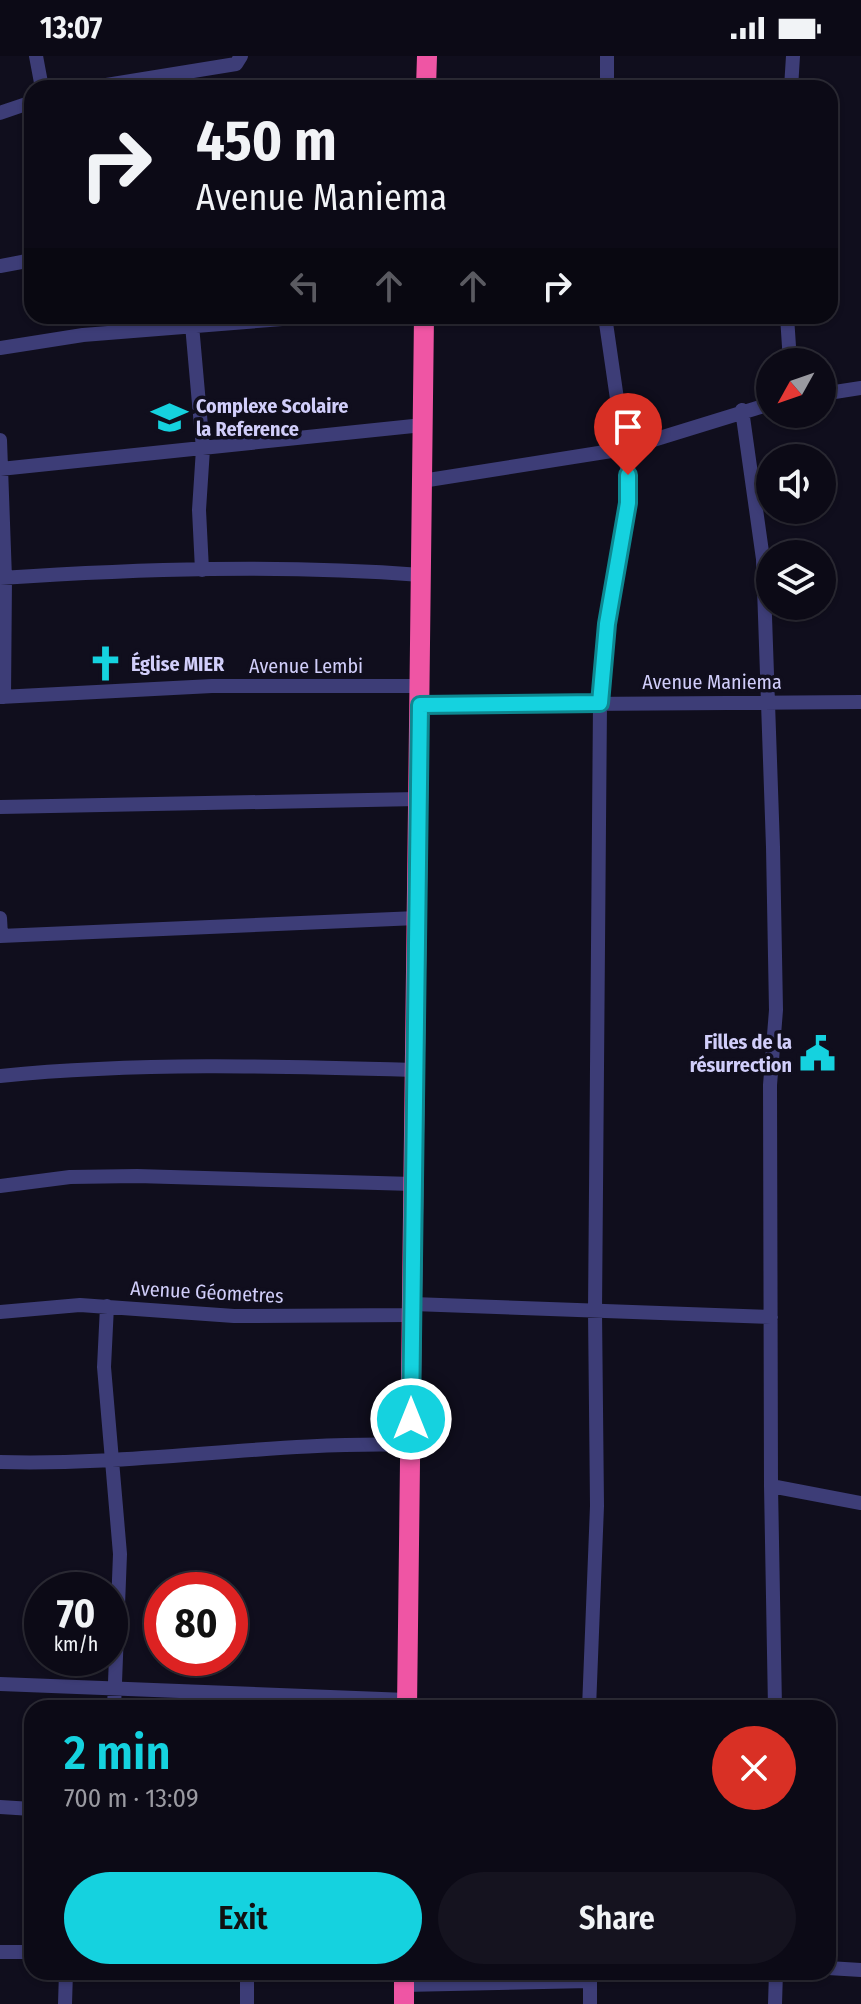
<!DOCTYPE html>
<html lang="en">
<head>
<meta charset="utf-8">
<style>
  :root { --surface:#0c0a16; --page:#15131f; --text:#f1f3f6; --muted:#9a9aa1; --line:#2c2b35; --accent:#15d2df }
  body { margin:0; font-family:"Fira Sans Condensed",sans-serif; background:var(--page); color:var(--text); height:100vh; display:flex; flex-direction:column; font-size:30px; white-space:nowrap }
  * { box-sizing:border-box; margin:0 }
  p { font-size:26px; color:var(--muted) }
  .icon { flex:none; width:44px; height:44px; fill:none; stroke:currentColor; stroke-width:2; stroke-linecap:round; stroke-linejoin:round }
  .map { position:relative; flex:1; overflow:hidden }
  .drawer { position:absolute; left:24px; top:1644px; width:812px; height:280px; display:flex; flex-direction:column; background:var(--surface); border-radius:24px; box-shadow:0 2px 6px #0004,0 0 0 2px var(--line) }
  .drawer>* { flex:none }
  .banner { position:absolute; left:24px; top:24px; width:814px; height:244px; border-radius:24px; box-shadow:0 2px 6px #0004,0 0 0 2px var(--line); background:#0c0a16; color:var(--text); overflow:hidden }
  .needle { width:52px; rotate:230deg }
  .buttons { position:absolute; left:756px; top:292px; display:grid; gap:16px }
  .buttons a { display:grid; place-items:center; width:80px; height:80px; border-radius:50%; background:var(--surface); box-shadow:0 2px 6px #0004,0 0 0 2px var(--line); font-size:40px }
  .speed { position:absolute; left:24px; top:1516px; display:flex; gap:16px; font-size:40px; font-weight:700; text-align:center }
  .speed>* { display:grid; place-content:center; width:104px; height:104px; border-radius:50%; background:var(--surface); box-shadow:0 2px 6px #0004,0 0 0 2px var(--line); line-height:1 }
  .speed small { font-size:20px; font-weight:400 }
  .speed .limit { border:12px solid #d22; background:#fff; color:#111 }
  .pin { position:absolute; display:grid; place-items:center; width:68px; height:68px; color:#fff; margin:-82px -34px; border-radius:50% 50% 50% 0; rotate:-45deg; box-shadow:0 0 8px #0007 }
  .pin .icon { rotate:45deg }
  .me { position:absolute; width:88px; margin:-44px; rotate:0deg; stroke-linejoin:round; filter:drop-shadow(0 0 6px #0008) }
  .turn { display:flex; align-items:center; gap:28px; height:168px; padding:0 40px; font-size:36px }
  .turn .icon { width:104px; height:104px; stroke-width:2.5 }
  .turn b { display:block; font-size:56px; line-height:68px }
  .lanes { display:flex; align-items:center; height:76px; padding:0 40px; background:#0003; justify-content:center; gap:40px; direction:ltr }
  .lanes .off { opacity:.35 }
  .round { display:grid; place-items:center; flex:none; width:84px; height:84px; border-radius:42px; background:var(--page) }
  .head { display:flex; align-items:center; justify-content:space-between; height:136px; padding:0 40px }
  h1 { font-size:48px; font-weight:600; line-height:60px; color:var(--accent) }
  .primary-button { display:flex; gap:16px; margin-top:auto; padding:16px 40px }
  .primary-button a { flex:1; height:92px; border-radius:48px; background:var(--accent); color:#111; font-size:32px; font-weight:600; line-height:92px; text-align:center }
  .primary-button a+a { background:var(--page); color:var(--text) }
  .status { display:flex; justify-content:space-between; align-items:center; height:56px; padding:0 40px; background:var(--surface); direction:ltr }
  .status svg { height:22px; fill:currentColor }
  .map>svg:first-child { display:block }
  .lines { fill:none; stroke-linecap:round; stroke-linejoin:round }
  .minor { stroke:#3d3d77; stroke-width:14 }
  .highway { stroke:#ef55a4; stroke-width:20 }
  .route-casing { stroke:#0e8891; stroke-width:20 }
  .route { stroke:#15d2df; stroke-width:14 }
  .labels { text-anchor:middle; stroke-width:7; stroke-linejoin:round; paint-order:stroke }
  .poi-label { font-size:20px; font-weight:bold; fill:#d1cefa; stroke:#100e1d; text-anchor:start }
  .street-label { font-size:20px; fill:#d1cefa; stroke:#100e1d }
</style>
</head>
<body>
<div class="status"><b>13:07</b><svg viewBox="0 0 49 12"><path d="M0 12V9h3v3zM5 12V6h3v6zM10 12V3h3v9zM15 12V0h3v12zM26 1h20v11H26zM47 4h2v5h-2z"/></svg></div>
<div class="map">
<svg width="861" height="1948" viewBox="0 0 861 1948">
  <rect width="100%" height="100%" fill="#100e1d"/>
  <g class="lines">
    <path class="minor" d="M 36,0 L 42,32
      M 88,32 L 236,8 L 241,0
      M 607,32 L 607,0
      M 791,32 L 793,0
      M 0,57 L 32,46
      M 0,210 L 32,204
      M 787,260 L 790,306
      M 192,269 L 203,393 L 199,454 L 202,514
      M 0,292 L 83,279 L 321,260
      M 822,338 L 861,332
      M 742,354 L 763,503 L 773,791 L 776,954 L 770,1029 L 771,1430 L 775,1652
      M 0,384 L 5,522 L 4,641
      M 0,413 L 423,369
      M 422,425 L 624,393 L 770,348
      M 0,522 C 139,513 282,508 421,519
      M 0,641 L 212,630 L 420,630
      M 420,649 L 861,646
      M 0,751 L 418,743
      M 0,862 L 1,880
      M 0,880 L 417,862
      M 0,1020 C 138,1006 276,1010 415,1014
      M 0,1130 L 70,1121 L 137,1120 L 413,1128
      M 413,1248 L 771,1261
      M 107,1250 L 104,1311 L 120,1498 L 114,1652
      M 0,1256 L 80,1249 L 234,1260 L 412,1259
      M 0,1406 C 137,1410 273,1385 411,1389
      M 771,1430 L 861,1447
      M 0,1628 L 407,1644
      M 589,1652 L 597,1450 L 595,1255 L 600,647 L 607,568 L 628,447 L 628,419 L 605,260
      M 0,1751 L 32,1753
      M 0,1896 L 32,1896
      M 828,1912 L 861,1914
      M 247,1916 L 247,1948
      M 404,1929 L 590,1925
      M 65,1948 L 66,1916
      M 590,1948 L 590,1916
      M 775,1948 L 776,1916"/>
    <path class="highway" d="M 426,32 L 427,0
      M 407,1652 L 424,260
      M 404,1948 L 404,1916"/>
  </g>
  <g class="lines">
    <defs>
      <path id="route" d="M 411,1363 L 420,649 L 600,647 L 607,568 L 628,447 L 628,419"/>
    </defs>
    <use href="#route" class="route-casing"/>
    <use href="#route" class="route"/>
  </g>
  <defs>
    <symbol id="school-bare" viewBox="-9 -9 18 18"><path d="M0-5L7-2L0 1L-7-2ZM-4 1L0 2.5L4 1V4Q0 6-4 4Z" fill="#15d2df" stroke="#100e1d" stroke-width="2.5" paint-order="stroke"/></symbol>
    <symbol id="church-bare" viewBox="-9 -9 18 18"><path d="M-1.2-6h2.4v3.5h3.3v2.4h-3.3V6h-2.4V-.1h-3.3v-2.4h3.3Z" fill="#15d2df" stroke="#100e1d" stroke-width="2.5" paint-order="stroke"/></symbol>
    <symbol id="civic-bare" viewBox="-9 -9 18 18"><path d="M-.6-6.5H3V-4.5H.6V-3L4-1V1h2V6H-6V1h2V-1L-.6-3ZM-1.2 2.5V6h2.4V2.5Z" fill="#15d2df" stroke="#100e1d" stroke-width="2.5" paint-order="stroke"/></symbol>
  </defs>
  <g fill-rule="evenodd">
    <use href="#school-bare" x="144" y="336" width="51" height="51"/>
    <use href="#church-bare" x="80" y="582" width="51" height="51"/>
    <use href="#civic-bare" x="792" y="972" width="51" height="51"/>
  </g>
  <g class="labels">
    <g class="poi-label">
      <text x="196" y="357">Complexe Scolaire<tspan x="196" dy="23">la Reference</tspan></text>
      <text x="131" y="615">Église MIER</text>
      <text x="792" y="993" text-anchor="end">Filles de la<tspan x="792" dy="23">résurrection</tspan></text>
    </g>
    <g class="street-label">
      <text x="306" y="617">Avenue Lembi</text>
      <text x="712" y="633">Avenue Maniema</text>
      <text transform="translate(207 1236) rotate(3)" y="7">Avenue Géometres</text>
    </g>
  </g>
</svg>
<div class="buttons">
<a><svg class="needle" viewBox="-14 -14 28 28"><path d="M0-13l5 13h-10z" fill="#e53935"/><path d="M0 13l5-13h-10z" fill="#9a9aa1"/></svg></a>
<a><svg class="icon" aria-label="sound" viewBox="0 0 24 24"><path d="M4 9h4l5-4v14l-5-4H4zM17 9q2 3 0 6"/></svg></a>
<a><svg class="icon" aria-label="layers" viewBox="0 0 24 24"><path d="M12 4l9 5-9 5-9-5zM3 14l9 5 9-5"/></svg></a>
</div>
<div class="speed"><div>70<small>km/h</small></div><div class="limit">80</div></div>
<div class="pin" style="left:628px;top:419px;background:#d93025"><svg class="icon" aria-label="arrive" viewBox="0 0 24 24"><path d="M6 21V4h12l-3 4 3 4H6"/></svg></div>
<svg class="me" style="left:411px;top:1363px" viewBox="-20 -20 40 40"><circle r="17" fill="#15d2df" stroke="#fff" stroke-width="3"/><path d="M0-11L8 9 0 5-8 9z" fill="#fff"/></svg>
<div class="banner">
<div class="turn"><svg class="icon" aria-label="right" viewBox="0 0 24 24"><path d="M7 20v-9h11M14 6l5 5-5 5"/></svg><div><b>450 m</b>Avenue Maniema</div></div>
<div class="lanes"><svg class="icon off" aria-label="left" viewBox="0 0 24 24"><path d="M17 20v-9H6M10 6l-5 5 5 5"/></svg><svg class="icon off" aria-label="ahead" viewBox="0 0 24 24"><path d="M12 20V5M6 11l6-6 6 6"/></svg><svg class="icon off" aria-label="ahead" viewBox="0 0 24 24"><path d="M12 20V5M6 11l6-6 6 6"/></svg><svg class="icon" aria-label="right" viewBox="0 0 24 24"><path d="M7 20v-9h11M14 6l5 5-5 5"/></svg></div>
</div>
<section class="drawer">
<div class="head"><div><h1>2 min</h1><p>700 m · 13:09</p></div><a class="round" style="background:#d93025;color:#fff"><svg class="icon" aria-label="close" viewBox="0 0 24 24"><path d="M6 6l12 12M18 6L6 18"/></svg></a></div>
<div class="primary-button"><a>Exit</a><a>Share</a></div>
</section>
</div>
</body>
</html>
